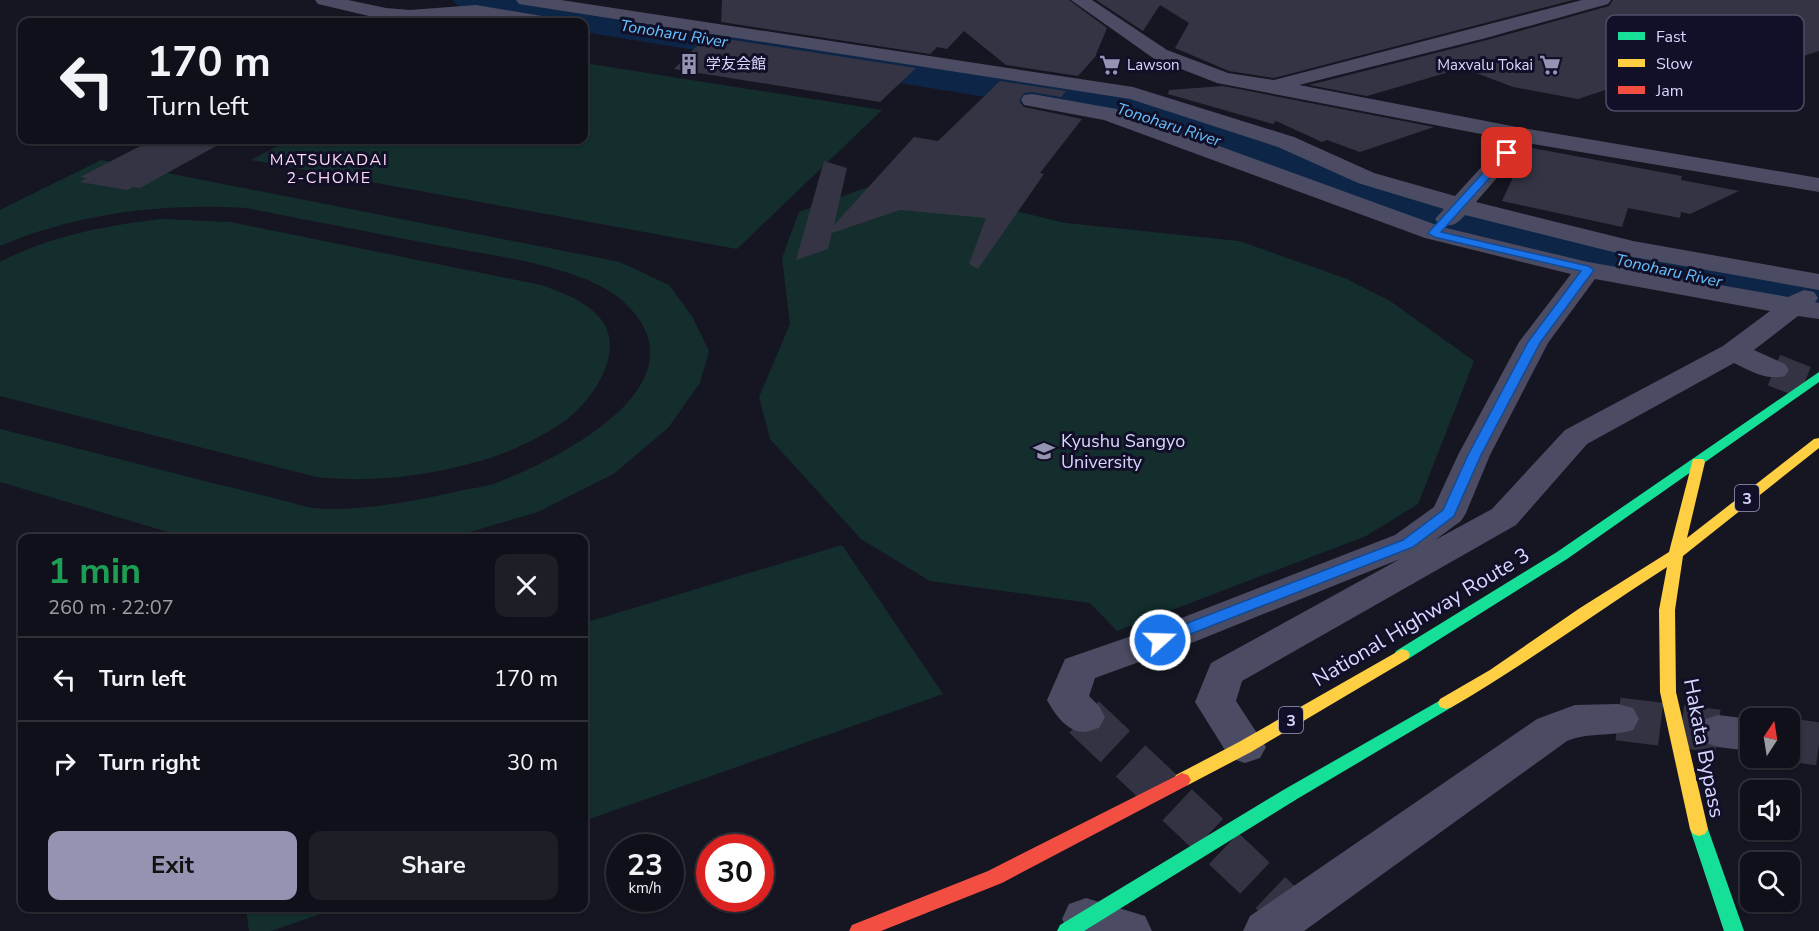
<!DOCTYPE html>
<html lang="en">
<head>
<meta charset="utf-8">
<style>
  :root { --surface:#10101a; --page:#1e1e27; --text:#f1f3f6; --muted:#9c9da2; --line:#303039; --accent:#9593b2 }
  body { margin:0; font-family:"Nunito Sans","Noto Sans JP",sans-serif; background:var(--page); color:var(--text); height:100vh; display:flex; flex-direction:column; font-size:22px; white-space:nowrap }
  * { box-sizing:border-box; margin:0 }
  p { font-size:20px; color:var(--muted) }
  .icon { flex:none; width:33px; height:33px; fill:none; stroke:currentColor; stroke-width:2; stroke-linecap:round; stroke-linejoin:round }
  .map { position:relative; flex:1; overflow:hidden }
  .details { position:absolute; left:18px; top:534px; width:570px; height:378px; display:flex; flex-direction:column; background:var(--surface); border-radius:12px; box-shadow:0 2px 4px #0004,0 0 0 2px var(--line) }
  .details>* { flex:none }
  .hud { position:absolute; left:18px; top:18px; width:570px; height:126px; border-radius:12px; box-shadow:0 2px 4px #0004,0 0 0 2px var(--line); background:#10101a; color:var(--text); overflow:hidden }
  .needle { width:39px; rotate:12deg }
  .fabs { position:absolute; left:1740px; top:708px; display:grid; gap:12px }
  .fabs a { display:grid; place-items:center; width:60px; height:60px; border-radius:12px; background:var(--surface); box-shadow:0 2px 4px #0004,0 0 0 2px var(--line); font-size:30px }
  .speed { position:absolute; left:606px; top:834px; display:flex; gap:12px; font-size:30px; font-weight:700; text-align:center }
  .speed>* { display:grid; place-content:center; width:78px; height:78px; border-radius:50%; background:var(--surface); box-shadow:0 2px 4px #0004,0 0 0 2px var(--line); line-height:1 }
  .speed small { font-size:15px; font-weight:400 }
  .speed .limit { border:9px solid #d22; background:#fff; color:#111 }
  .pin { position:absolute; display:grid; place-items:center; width:51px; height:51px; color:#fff; margin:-26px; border-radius:12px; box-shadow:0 3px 9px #0006 }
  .me { position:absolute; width:66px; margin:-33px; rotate:70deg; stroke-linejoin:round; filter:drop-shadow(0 0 4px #0008) }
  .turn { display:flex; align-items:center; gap:21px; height:126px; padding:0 30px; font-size:27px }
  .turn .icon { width:78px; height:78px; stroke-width:2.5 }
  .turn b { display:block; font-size:42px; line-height:51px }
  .round { display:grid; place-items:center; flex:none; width:63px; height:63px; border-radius:12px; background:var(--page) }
  .headline { display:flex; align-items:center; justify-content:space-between; height:102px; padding:0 30px }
  h1 { font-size:36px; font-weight:700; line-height:45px; color:#1e9e55 }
  .primary-button { display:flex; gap:12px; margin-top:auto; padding:12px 30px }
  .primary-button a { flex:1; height:69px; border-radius:12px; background:var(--accent); color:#111; font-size:24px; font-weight:700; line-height:69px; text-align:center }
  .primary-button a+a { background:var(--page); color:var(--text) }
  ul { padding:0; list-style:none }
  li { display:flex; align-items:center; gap:18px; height:84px; padding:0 30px; border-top:2px solid var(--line) }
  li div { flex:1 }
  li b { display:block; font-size:22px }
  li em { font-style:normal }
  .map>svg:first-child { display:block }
  .green { fill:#132e2d }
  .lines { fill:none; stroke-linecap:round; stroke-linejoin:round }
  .river { fill:#0d2647; fill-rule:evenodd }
  .building { fill:#353444 }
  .street-tunnel-far1 { stroke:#333343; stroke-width:33; stroke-dasharray:33 16; stroke-linecap:butt }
  .street-tunnel { stroke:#333343; stroke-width:43; stroke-dasharray:43 21; stroke-linecap:butt }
  .street { fill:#4b4c63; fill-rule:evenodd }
  .fast { fill:#16e098; fill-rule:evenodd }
  .slow { fill:#ffcf43; fill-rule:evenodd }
  .jam { fill:#f24e42; fill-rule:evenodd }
  .route { fill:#1a73e8; stroke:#114b97; stroke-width:1.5 }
  .labels { text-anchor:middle; stroke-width:6; stroke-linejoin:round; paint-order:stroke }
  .far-poi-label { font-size:15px; fill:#d9d7ff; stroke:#121028; text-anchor:start }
  .far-water-label { font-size:16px; font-style:italic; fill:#65c3ff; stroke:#121028 }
  .far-neighbourhood-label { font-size:16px; letter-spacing:1.5px; fill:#ffd9f4; stroke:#121028 }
  .shield { fill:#121028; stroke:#9d9bbe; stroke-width:1.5 }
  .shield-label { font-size:16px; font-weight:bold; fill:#d9d7ff }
  .poi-label { font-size:18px; fill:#d9d7ff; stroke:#121028; text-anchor:start }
  .near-street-label { font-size:21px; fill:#d9d7ff; stroke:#121028 }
  .key { fill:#121028; stroke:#4e4c68; stroke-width:1.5 }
  .key-label { font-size:16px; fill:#d9d7ff }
</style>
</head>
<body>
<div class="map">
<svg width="1819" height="931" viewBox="0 0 1819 931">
  <rect width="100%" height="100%" fill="#161622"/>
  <path class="green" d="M 584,63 L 882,110 L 737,249 L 251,160 L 289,140 L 584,140 Z
    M 101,160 L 620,262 L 669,285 L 692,316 L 709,351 L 700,383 L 668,428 L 615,473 L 538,512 L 450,538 L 188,538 L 0,482 L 0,429 C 72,447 144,465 216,484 C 239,489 262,495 285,501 C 294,503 304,507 313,508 C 358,512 416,501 459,491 C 472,488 487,487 499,482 C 560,458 708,384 626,304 C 586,265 486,255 431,244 C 370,232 308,220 247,208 C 163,203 78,213 0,246 L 0,210 Z
    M 868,187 L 968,200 L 1066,223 L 1239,241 L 1347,279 L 1390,301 L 1474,361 L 1418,504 L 1366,536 L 1117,631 L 1090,603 L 930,581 L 861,539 L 770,439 L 759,397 L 790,324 L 782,258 L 799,212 Z
    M 162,219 L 230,222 L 541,285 C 561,292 586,301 600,318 C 627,350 593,400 566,420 C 541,438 510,452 480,461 C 427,476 372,483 317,477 L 0,396 L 0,262 C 50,236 107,225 162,219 Z
    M 842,545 L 943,694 L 584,821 L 584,623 Z
    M 246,908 L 338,908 L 271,931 L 249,931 Z"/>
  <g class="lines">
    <path class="river" d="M 453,0 L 524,0 L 1121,93 L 1180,110 L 1486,216 L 1721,265 L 1819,279 L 1819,313 L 1721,297 L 1455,240 L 1150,128 L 1115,118 L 584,32 L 584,22 C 554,22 470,25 453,0 Z"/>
  </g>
  <path class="building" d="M 722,0 L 1069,0 L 1107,28 L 1095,57 L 1078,76 L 1006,65 L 964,31 L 947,49 L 937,47 L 930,54 L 721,22 Z
    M 1096,0 L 1573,0 L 1274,78 L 1229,71 L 1175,48 L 1189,23 L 1160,5 L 1143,31 Z
    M 1613,0 L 1819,0 L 1819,51 L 1727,81 L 1716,77 L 1704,81 L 1669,69 L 1578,99 L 1513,87 L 1463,68 L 1367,96 L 1309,85 L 1487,40 L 1609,6 Z
    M 707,36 L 916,68 L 880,102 L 674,69 Z
    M 1000,81 L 1066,91 L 1061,97 L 1032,92 L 1024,93 L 1019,101 L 1024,107 L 1082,119 L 1040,173 L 1044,174 L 978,269 L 969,264 L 986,218 L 900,210 L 832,233 L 828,249 L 796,260 L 824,161 L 847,168 L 834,225 L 914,137 L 938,141 Z
    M 1223,86 L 1434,127 L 1360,152 L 1327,140 L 1322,142 L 1276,121 L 1273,124 L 1168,94 L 1169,90 Z
    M 152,140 L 227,140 L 140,188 L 133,187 L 127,190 L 80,182 L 87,178 L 80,177 Z
    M 1527,147 L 1682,176 L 1681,180 L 1739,191 L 1690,214 L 1681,212 L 1680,218 L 1628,208 L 1622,227 L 1502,201 Z"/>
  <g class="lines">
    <path class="street-tunnel-far1" d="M 1774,370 L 1819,388"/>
    <path class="street-tunnel" d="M 1084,717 L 1311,931
      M 1618,719 L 1718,731
      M 1790,740 L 1819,744"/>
    <path class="street" d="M 315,0 L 348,0 L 386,8 L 410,10 L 476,5 L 542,16 L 549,18 L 551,22 L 511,22 L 476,17 L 410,22 L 386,20 L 318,4 Z
      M 516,0 L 561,0 L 1133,87 L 1294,137 L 1374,173 L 1455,196 L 1507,139 L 1217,83 L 1153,58 L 1071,0 L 1092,0 L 1167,50 L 1228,73 L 1274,80 L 1582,0 L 1611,0 L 1608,4 L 1486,38 L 1299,85 L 1522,128 L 1819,178 L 1819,192 L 1527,143 L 1476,202 L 1633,241 L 1819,274 L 1819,290 L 1633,257 L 1465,215 C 1457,224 1452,228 1439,224 L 1435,219 L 1444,209 L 1358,183 L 1278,147 L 1130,99 L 525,5 L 519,4 Z
      M 1032,94 L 1117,109 L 1442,227 L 1588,262 L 1788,297 L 1804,290 L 1814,292 L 1818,298 L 1815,302 L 1819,303 L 1819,319 L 1798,316 L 1754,350 L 1785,364 L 1789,370 L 1785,376 C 1766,381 1751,371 1734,363 L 1587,444 L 1516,525 L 1242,681 L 1236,701 L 1266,747 L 1260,758 L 1245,763 L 1230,758 L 1195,702 L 1211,663 L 1400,559 L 1194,642 L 1095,678 L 1089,696 L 1099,706 L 1105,717 L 1099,728 C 1094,729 1088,732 1084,732 C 1067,732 1054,713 1047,700 L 1065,659 L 1166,624 L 1395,535 L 1434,507 L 1458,455 L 1519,342 L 1571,274 L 1425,238 L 1104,120 L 1024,105 L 1021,100 L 1024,95 ZM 1595,279 L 1770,311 L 1723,346 L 1565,430 L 1492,509 L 1435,540 L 1461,521 L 1466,513 L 1490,455 L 1548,343 Z
      M 1618,704 L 1633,708 L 1639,719 L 1633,730 C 1611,737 1588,732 1567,741 L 1304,931 L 1243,931 L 1250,916 L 1537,719 L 1575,705 Z
      M 1718,715 L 1750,719 L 1750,751 L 1718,747 L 1703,742 L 1697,731 L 1703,720 Z
      M 1086,898 L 1145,916 L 1152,931 L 1068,931 L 1062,919 L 1069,904 Z"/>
    <path class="fast" d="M 1819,372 L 1819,382 L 1567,559 L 1408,659 L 1396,659 L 1394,655 L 1396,651 L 1557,552 Z
      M 1446,697 L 1452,699 L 1454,703 L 1452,707 L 1297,799 L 1084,931 L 1057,931 L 1060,925 L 1285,789 Z
      M 1699,822 L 1705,824 L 1708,829 L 1744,931 L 1724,931 L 1690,829 L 1693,824 Z"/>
    <path class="slow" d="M 1819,438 L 1819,448 L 1683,556 L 1675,610 L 1676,692 L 1708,829 L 1705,834 L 1699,836 L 1693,834 L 1690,829 L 1660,692 L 1659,610 L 1667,567 C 1595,613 1526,664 1452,707 L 1446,709 L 1440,707 L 1438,703 L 1440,699 L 1490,670 L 1580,608 L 1669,552 L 1693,459 L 1703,459 L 1705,462 L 1687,538 L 1814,439 Z
      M 1402,649 L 1408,651 L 1410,655 L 1408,659 L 1251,752 L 1188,785 L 1182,787 L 1176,785 L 1173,780 L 1176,775 L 1239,742 Z"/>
    <path class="jam" d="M 1182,773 L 1188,775 L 1191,780 L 1188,785 L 1002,883 L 881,931 L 849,931 L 852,925 L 988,871 Z"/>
  </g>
  <path class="route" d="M 1507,150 L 1510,151 L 1510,155 L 1441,232 L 1588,266 L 1594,270 L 1540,343 L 1481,455 L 1454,516 L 1413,547 L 1165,644 L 1154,644 L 1152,640 L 1154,636 L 1403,540 L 1443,510 L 1468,455 L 1528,342 L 1581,271 L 1434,237 L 1428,233 L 1503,151 Z"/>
  <defs>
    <symbol id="building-bare" viewBox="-9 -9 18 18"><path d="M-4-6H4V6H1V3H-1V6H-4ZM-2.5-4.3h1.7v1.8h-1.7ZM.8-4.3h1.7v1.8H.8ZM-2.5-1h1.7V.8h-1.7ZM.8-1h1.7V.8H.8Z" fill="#9593b2" stroke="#121028" stroke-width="2.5" paint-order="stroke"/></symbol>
    <symbol id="supermarket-bare" viewBox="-9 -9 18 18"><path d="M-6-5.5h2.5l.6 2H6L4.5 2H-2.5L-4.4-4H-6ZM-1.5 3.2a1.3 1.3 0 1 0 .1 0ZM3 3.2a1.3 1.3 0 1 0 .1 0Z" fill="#9593b2" stroke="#121028" stroke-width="2.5" paint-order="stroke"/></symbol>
    <symbol id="university-bare" viewBox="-9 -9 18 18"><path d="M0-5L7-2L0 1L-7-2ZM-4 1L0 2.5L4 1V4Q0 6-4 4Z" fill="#9593b2" stroke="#121028" stroke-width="2.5" paint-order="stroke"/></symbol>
  </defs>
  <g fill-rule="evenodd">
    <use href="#building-bare" x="674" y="49" width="30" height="30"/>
    <use href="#supermarket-bare" x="1095" y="50" width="30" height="30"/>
    <use href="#supermarket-bare" x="1535" y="50" width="30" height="30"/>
    <use href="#university-bare" x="1029" y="436" width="30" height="30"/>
  </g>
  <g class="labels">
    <g class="far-poi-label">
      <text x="706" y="69">学友会館</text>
      <text x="1127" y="70">Lawson</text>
      <text x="1533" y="70" text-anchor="end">Maxvalu Tokai</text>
    </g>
    <g class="far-water-label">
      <text transform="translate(674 33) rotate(9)" y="6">Tonoharu River</text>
      <text transform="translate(1169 124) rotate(18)" y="6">Tonoharu River</text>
      <text transform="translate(1669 270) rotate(12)" y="6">Tonoharu River</text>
    </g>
    <g class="far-neighbourhood-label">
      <text x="329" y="165">MATSUKADAI<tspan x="329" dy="18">2-CHOME</tspan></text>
    </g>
    <g class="shield">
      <rect x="1735" y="485" width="24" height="26" rx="4.5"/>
      <rect x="1279" y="707" width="24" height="26" rx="4.5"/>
    </g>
    <g class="shield-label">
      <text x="1747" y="504">3</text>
      <text x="1291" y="726">3</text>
    </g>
    <g class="poi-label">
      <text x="1061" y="447">Kyushu Sangyo<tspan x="1061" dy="21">University</tspan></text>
    </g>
    <g class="near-street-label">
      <text transform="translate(1421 617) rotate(-31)" y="7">National Highway Route 3</text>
      <text transform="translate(1704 748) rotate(79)" y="7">Hakata Bypass</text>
    </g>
  </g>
  <rect x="1606" y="15" width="198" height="96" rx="9" class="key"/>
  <rect x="1618" y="32" width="27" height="8" fill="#16e098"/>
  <rect x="1618" y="59" width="27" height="8" fill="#ffcf43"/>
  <rect x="1618" y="86" width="27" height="8" fill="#f24e42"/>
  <g class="key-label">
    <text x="1656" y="42">Fast</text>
    <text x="1656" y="69">Slow</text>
    <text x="1656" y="96">Jam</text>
  </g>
</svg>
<div class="fabs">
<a><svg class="needle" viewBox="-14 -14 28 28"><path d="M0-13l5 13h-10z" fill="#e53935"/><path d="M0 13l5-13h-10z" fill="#9c9da2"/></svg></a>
<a><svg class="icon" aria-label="sound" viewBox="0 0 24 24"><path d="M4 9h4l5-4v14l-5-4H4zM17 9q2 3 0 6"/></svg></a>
<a><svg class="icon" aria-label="search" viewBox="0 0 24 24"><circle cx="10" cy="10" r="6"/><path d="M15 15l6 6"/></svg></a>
</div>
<div class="speed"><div>23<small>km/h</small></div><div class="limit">30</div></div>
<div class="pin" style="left:1507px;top:153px;background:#d93025"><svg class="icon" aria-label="arrive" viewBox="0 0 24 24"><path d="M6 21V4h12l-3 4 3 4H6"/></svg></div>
<svg class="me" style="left:1160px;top:640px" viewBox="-20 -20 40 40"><circle r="17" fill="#1a73e8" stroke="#fff" stroke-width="3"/><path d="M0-11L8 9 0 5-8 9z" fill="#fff"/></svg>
<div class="hud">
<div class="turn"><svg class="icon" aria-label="left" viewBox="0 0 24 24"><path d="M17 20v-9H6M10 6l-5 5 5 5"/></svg><div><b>170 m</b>Turn left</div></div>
</div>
<section class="details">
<div class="headline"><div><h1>1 min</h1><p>260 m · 22:07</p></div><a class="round"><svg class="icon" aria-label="close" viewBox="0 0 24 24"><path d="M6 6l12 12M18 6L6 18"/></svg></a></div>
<ul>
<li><svg class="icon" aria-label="left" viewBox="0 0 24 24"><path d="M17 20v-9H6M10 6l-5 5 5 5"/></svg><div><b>Turn left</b></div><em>170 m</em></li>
<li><svg class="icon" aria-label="right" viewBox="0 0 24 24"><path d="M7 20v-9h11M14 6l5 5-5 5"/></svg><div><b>Turn right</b></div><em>30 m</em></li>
</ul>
<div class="primary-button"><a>Exit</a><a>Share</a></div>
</section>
</div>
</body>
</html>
